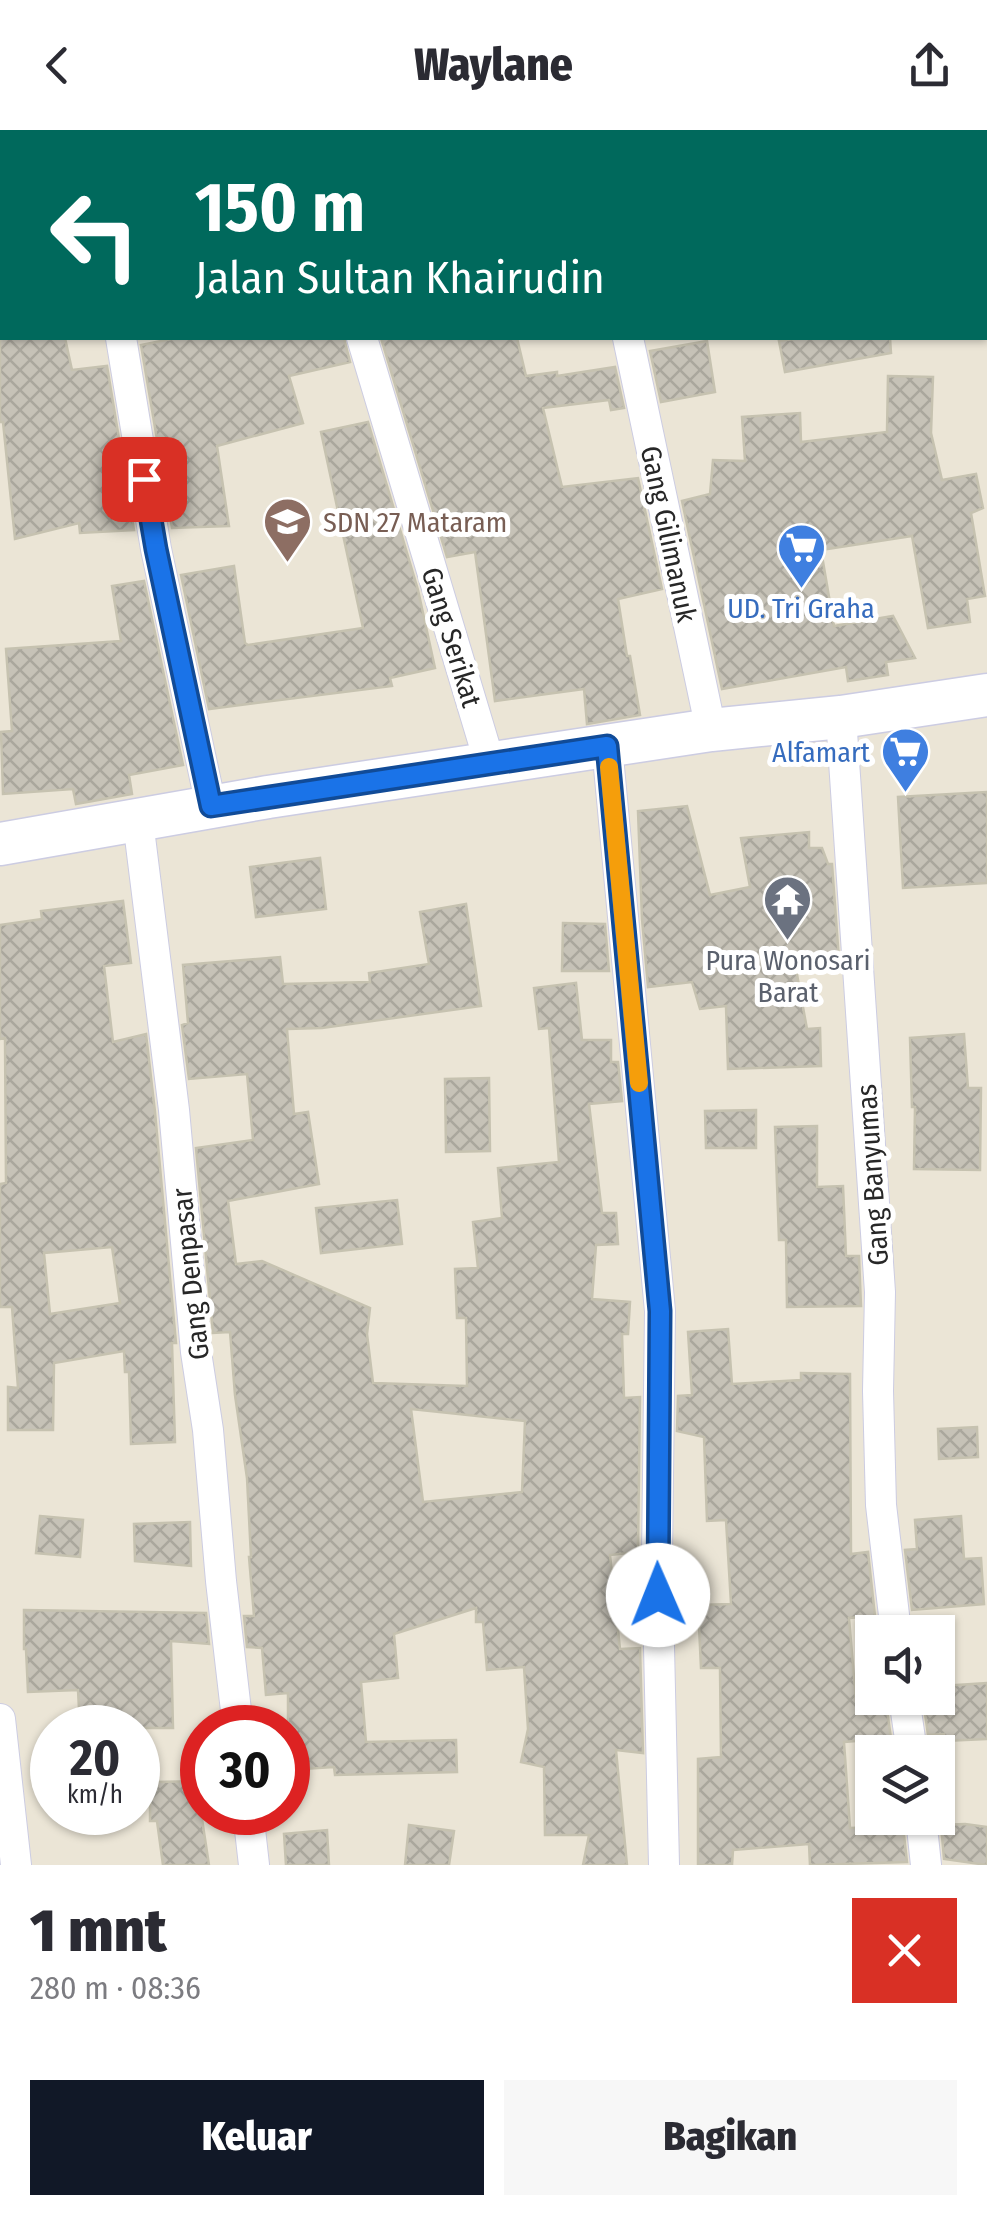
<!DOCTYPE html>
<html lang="id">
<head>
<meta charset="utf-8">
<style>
  :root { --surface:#fff; --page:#f7f7f7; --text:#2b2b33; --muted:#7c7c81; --accent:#111827 }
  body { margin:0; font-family:"Fira Sans Condensed",sans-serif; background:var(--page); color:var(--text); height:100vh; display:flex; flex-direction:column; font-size:38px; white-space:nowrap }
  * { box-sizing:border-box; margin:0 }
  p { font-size:32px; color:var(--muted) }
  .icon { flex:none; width:55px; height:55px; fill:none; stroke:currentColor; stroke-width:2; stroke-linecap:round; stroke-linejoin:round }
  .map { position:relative; height:1735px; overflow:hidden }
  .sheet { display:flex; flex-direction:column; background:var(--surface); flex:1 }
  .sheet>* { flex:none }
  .guide { position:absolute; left:0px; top:0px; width:988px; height:210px; box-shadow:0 2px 8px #0004; background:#00695c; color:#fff; overflow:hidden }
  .buttons { position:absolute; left:855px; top:1485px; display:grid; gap:20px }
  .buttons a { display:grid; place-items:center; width:100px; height:100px; border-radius:0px; background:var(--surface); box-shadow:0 2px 8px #0004; font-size:50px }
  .speed { position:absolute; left:30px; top:1575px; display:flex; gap:20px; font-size:50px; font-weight:700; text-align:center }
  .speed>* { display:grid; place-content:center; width:130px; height:130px; border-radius:50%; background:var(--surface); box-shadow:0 2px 8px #0004; line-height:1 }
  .speed small { font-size:25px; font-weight:400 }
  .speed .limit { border:15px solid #d22; background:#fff; color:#111 }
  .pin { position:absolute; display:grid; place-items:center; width:85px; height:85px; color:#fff; margin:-42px; border-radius:20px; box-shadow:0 5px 15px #0006 }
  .me { position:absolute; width:110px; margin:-55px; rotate:359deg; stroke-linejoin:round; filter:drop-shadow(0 0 8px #0008) }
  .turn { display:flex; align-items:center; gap:35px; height:210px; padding:0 30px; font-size:45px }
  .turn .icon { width:130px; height:130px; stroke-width:2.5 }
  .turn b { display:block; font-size:70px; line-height:85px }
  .round { display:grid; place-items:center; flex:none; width:105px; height:105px; border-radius:0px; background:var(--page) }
  .overview { display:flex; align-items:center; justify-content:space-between; height:170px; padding:0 30px }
  h1 { font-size:60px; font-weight:800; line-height:75px }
  .button { display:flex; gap:20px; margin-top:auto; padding:20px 30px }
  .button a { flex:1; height:115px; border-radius:0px; background:var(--accent); color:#fff; font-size:40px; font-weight:800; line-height:115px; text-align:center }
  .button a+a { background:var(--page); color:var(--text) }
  header { display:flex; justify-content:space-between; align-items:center; height:130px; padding:0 30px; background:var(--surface); font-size:45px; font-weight:800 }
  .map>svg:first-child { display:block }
  .building { fill:url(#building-cross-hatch); stroke:#c6c2b0; stroke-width:2.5; fill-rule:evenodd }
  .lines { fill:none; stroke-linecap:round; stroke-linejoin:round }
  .street-casing { stroke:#cccce2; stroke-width:32 }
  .secondary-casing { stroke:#cccce2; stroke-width:45 }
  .street { stroke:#fff; stroke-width:30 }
  .secondary { stroke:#fff; stroke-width:42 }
  .route-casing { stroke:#114b97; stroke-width:25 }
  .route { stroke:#1a73e8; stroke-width:18 }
  .slow { stroke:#f59e0b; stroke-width:18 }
  .labels { text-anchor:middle; stroke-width:10; stroke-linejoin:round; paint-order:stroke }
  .education-label { font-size:28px; fill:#785e54; stroke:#fff; text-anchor:start }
  .street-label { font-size:28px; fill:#272727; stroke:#fff }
  .shop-label { font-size:28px; fill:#366cbe; stroke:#fff }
  .worship-label { font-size:28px; fill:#5b616d; stroke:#fff }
</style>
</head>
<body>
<header><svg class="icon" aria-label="back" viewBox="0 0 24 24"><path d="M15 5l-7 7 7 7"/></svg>Waylane<svg class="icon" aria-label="share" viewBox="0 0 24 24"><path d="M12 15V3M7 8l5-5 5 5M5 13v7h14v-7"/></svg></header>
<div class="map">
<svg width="987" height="1735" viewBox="0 0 987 1735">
  <defs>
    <pattern id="building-cross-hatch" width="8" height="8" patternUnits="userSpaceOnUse" patternTransform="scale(2.5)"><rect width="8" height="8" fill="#c6c2b7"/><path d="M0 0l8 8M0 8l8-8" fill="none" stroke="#aaa79d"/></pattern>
  </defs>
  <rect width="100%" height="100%" fill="#ebe5d6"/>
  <path class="building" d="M 0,208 L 65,208 L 72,240 L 107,236 L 134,400 L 80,403 L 79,393 L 15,409 L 3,292 L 0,292 Z
    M 176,208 L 344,208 L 350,232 L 289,246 L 303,293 L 217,316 L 229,396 L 172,398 L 141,215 Z
    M 381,208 L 517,208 L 526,246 L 557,242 L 557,246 L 615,237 L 624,278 L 611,280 L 609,270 L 543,278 L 562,357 L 638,348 L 662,459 L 618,469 L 627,526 L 630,526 L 640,585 L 587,594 L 584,559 L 495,571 L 475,422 L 447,427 Z
    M 800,208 L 890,208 L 891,223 L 785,242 L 779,211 Z
    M 707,211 L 715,262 L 661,272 L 650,221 Z
    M 888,246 L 933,247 L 931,303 L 942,350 L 976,344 L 983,378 L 971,383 L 985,466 L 967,469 L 970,492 L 928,498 L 912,406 L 821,420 L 834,496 L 893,486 L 915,528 L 886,532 L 888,545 L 848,551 L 846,537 L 722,559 L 682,371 L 710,364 L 713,330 L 745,331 L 742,287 L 800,283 L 801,312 L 887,302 Z
    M 368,292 L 418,460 L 435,538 L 390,548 L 392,556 L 209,579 L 181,445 L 234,436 L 245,513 L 248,515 L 363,498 L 321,302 Z
    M 144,451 L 183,635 L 129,645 L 132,664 L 76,674 L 73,659 L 3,664 L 1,602 L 12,601 L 6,519 L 121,511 L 112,456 Z
    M 987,662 L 987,753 L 903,758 L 898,667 Z
    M 687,676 L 710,765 L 750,757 L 741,708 L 809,702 L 809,718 L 822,718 L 828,734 L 832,734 L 839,830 L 794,828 L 807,899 L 820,898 L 821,936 L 728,939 L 726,876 L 700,879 L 692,852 L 648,857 L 642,789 L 638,681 Z
    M 320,728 L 326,779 L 256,787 L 250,737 Z
    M 123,771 L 131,833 L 104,836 L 113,912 L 146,904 L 155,982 L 176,1213 L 172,1213 L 175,1312 L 131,1314 L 129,1242 L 125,1242 L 124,1221 L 54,1233 L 53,1300 L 8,1300 L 8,1257 L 18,1258 L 12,1177 L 0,1177 L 0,1054 L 6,1053 L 5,908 L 0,909 L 0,795 L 42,789 L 41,781 ZM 112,1117 L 120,1173 L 50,1184 L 44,1123 Z
    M 466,774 L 481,876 L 322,898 L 287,899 L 294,984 L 308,982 L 319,1054 L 228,1071 L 236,1134 L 262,1131 L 370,1178 L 367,1204 L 373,1253 L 467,1256 L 466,1188 L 457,1188 L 455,1139 L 478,1138 L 473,1092 L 502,1088 L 498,1038 L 559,1032 L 549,898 L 539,899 L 534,858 L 576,853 L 582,910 L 611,910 L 611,932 L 618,932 L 622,971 L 589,974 L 602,1083 L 616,1083 L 618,1114 L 596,1115 L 592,1169 L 630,1172 L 628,1204 L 622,1204 L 624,1268 L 640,1267 L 638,1422 L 610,1425 L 620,1519 L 640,1518 L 643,1623 L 616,1620 L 627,1735 L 583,1735 L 589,1705 L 545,1705 L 544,1637 L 521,1632 L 528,1599 L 524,1537 L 487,1540 L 483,1492 L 476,1492 L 476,1478 L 394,1504 L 398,1548 L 361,1552 L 366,1612 L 456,1610 L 457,1642 L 335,1645 L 334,1637 L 288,1640 L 288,1563 L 266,1565 L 262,1518 L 247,1517 L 244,1486 L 254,1486 L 249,1427 L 251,1427 L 247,1348 L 235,1265 L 230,1202 L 213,1203 L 196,1018 L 253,1010 L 247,944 L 189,949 L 182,895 L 188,893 L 183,835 L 280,827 L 283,854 L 370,852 L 369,843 L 429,834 L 420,782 ZM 411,1279 L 525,1291 L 522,1362 L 423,1372 Z
    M 563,793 L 605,794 L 609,841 L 562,841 Z
    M 964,904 L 968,958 L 981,958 L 980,1040 L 914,1039 L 915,977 L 912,977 L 910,908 Z
    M 489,948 L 490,1021 L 446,1022 L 445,949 Z
    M 756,980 L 756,1018 L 706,1018 L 705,981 Z
    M 817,996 L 817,1057 L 843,1056 L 846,1126 L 859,1126 L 861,1176 L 787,1177 L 786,1110 L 779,1110 L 775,997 Z
    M 397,1070 L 402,1114 L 321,1123 L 316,1078 Z
    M 728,1199 L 732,1254 L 801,1250 L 801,1243 L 850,1244 L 851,1424 L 868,1422 L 875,1486 L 849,1488 L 857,1582 L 887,1580 L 891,1608 L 844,1612 L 850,1698 L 903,1696 L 907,1732 L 810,1735 L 809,1714 L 733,1720 L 732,1735 L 698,1735 L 698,1629 L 721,1627 L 720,1538 L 701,1538 L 698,1475 L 731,1474 L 726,1390 L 707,1391 L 704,1307 L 677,1301 L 678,1266 L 692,1265 L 688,1202 Z
    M 977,1297 L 978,1327 L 939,1329 L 938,1299 Z
    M 40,1386 L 83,1390 L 80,1427 L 36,1423 Z
    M 961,1386 L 964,1429 L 981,1428 L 984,1474 L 912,1480 L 905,1420 L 917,1419 L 915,1390 Z
    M 190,1392 L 191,1436 L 135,1431 L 134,1394 Z
    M 24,1480 L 206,1483 L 209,1514 L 171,1511 L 173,1598 L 80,1598 L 78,1560 L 28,1562 L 26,1519 L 24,1519 Z
    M 987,1553 L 987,1609 L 945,1611 L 944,1604 L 928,1605 L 924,1576 L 943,1575 L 942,1556 Z
    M 202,1651 L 202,1689 L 209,1735 L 163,1735 L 157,1691 L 150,1691 L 150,1655 L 157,1655 L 156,1652 Z
    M 965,1694 L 987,1697 L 987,1735 L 944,1729 L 941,1695 Z
    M 409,1695 L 454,1701 L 449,1735 L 405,1735 Z
    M 327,1700 L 329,1735 L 286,1735 L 284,1704 Z"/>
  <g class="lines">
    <defs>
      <path id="street" d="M 300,0 L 301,2
        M 584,0 L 585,2
        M 112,2 L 115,0
        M 0,40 L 2,39
        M 121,208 L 156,419 L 211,676
        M 362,208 L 490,634
        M 628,208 L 711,600
        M 841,587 L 880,1162 L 878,1261 L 881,1375 L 896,1502
        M 607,616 L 660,1181 L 657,1429 L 664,1735
        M 138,691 L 174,980 L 196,1222 L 208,1300 L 221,1451 L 238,1598
        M 904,1568 L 912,1622
        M 0,1589 L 16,1735
        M 248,1682 L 254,1735
        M 921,1688 L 926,1735"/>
      <path id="secondary" d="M 0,714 L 268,667 L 711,600 L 841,587 L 987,565"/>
    </defs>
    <use href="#street" class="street-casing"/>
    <use href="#secondary" class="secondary-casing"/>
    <use href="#street" class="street"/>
    <use href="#secondary" class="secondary"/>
  </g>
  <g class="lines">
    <defs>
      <path id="route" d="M 144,349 L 156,419 L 211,676 L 607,616 L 660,1181 L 658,1465"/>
    </defs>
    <use href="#route" class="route-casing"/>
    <use href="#route" class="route"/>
    <path class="slow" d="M 609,637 L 639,953"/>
  </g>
  <defs>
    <symbol id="school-pin" viewBox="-11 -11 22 30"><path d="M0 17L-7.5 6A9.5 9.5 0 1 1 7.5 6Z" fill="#8d6e63" stroke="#fff"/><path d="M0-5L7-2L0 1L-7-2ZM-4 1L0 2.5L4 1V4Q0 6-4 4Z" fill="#fff"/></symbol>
    <symbol id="supermarket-pin" viewBox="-11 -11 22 30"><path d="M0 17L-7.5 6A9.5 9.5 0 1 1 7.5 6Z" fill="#3f7fe0" stroke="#fff"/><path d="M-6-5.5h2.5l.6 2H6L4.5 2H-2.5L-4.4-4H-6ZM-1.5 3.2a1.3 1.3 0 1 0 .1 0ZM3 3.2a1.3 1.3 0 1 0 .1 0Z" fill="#fff"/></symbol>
    <symbol id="temple-pin" viewBox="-11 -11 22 30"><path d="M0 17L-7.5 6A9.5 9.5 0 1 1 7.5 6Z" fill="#6b7280" stroke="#fff"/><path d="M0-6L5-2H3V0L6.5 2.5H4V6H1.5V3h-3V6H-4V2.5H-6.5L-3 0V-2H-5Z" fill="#fff"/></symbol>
  </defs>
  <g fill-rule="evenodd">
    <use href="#school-pin" x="260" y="364" width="55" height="75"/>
    <use href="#supermarket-pin" x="774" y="390" width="55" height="75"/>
    <use href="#supermarket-pin" x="878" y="594" width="55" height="75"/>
    <use href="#temple-pin" x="760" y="742" width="55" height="75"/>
  </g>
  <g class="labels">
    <g class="education-label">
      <text x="323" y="402">SDN 27 Mataram</text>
    </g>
    <g class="street-label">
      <text transform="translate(669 404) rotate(78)" y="10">Gang Gilimanuk</text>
      <text transform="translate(452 507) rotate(73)" y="10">Gang Serikat</text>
      <text transform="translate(872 1045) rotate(-94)" y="10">Gang Banyumas</text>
      <text transform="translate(190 1144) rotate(-96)" y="10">Gang Denpasar</text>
    </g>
    <g class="shop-label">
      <text x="801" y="488">UD. Tri Graha</text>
      <text x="870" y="632" text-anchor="end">Alfamart</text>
    </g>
    <g class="worship-label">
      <text x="788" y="840">Pura Wonosari<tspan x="788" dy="32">Barat</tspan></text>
    </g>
  </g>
</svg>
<div class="buttons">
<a><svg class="icon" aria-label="sound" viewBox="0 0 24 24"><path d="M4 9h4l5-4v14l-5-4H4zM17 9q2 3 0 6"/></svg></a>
<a><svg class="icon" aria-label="layers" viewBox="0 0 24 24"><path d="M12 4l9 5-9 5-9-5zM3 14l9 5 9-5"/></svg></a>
</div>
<div class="speed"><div>20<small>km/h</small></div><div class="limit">30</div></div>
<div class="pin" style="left:144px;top:349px;background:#d93025"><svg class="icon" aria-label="arrive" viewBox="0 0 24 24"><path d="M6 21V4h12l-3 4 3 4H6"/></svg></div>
<svg class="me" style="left:658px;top:1465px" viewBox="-20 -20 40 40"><circle r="19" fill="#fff"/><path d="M0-13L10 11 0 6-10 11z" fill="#1a73e8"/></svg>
<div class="guide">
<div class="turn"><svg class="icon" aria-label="left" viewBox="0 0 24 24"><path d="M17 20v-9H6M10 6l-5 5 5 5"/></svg><div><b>150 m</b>Jalan Sultan Khairudin</div></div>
</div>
</div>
<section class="sheet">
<div class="overview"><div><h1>1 mnt</h1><p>280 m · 08:36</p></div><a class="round" style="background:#d93025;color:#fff"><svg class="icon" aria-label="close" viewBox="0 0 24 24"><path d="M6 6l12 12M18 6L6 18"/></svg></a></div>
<div class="button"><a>Keluar</a><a>Bagikan</a></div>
</section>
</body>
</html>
